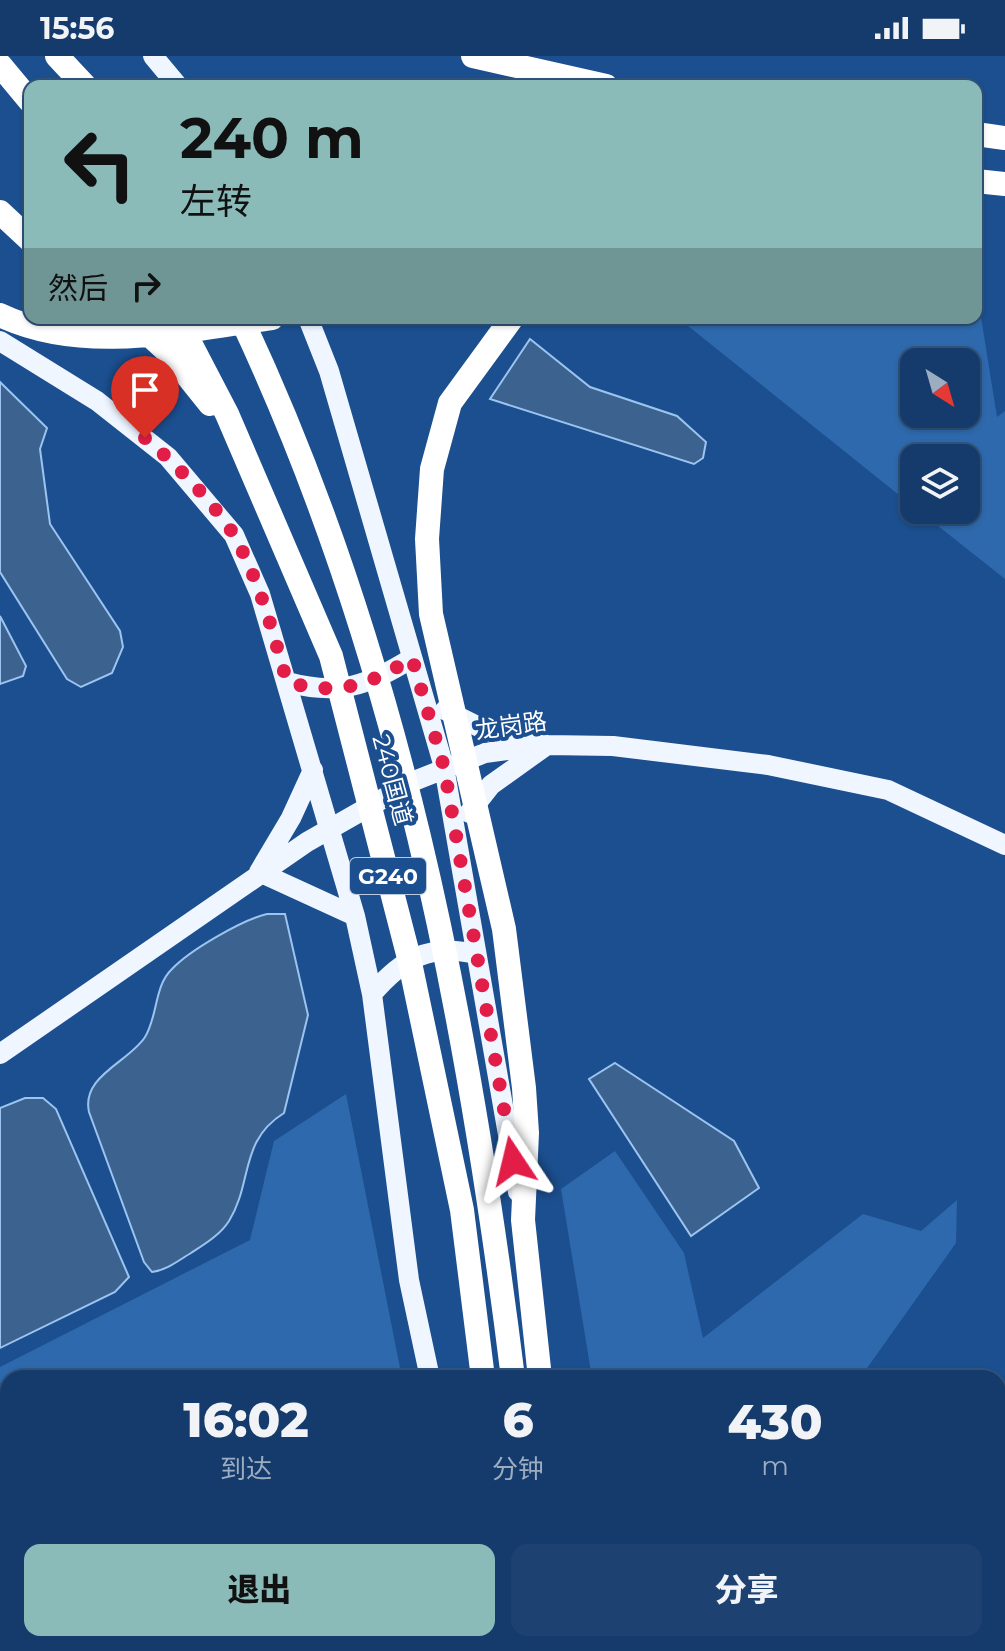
<!DOCTYPE html>
<html lang="zh">
<head>
<meta charset="utf-8">
<style>
  :root { --surface:#143b6b; --page:#1d4271; --text:#f1f3f6; --muted:#9dadc1; --line:#33557e; --accent:#8bbbb9 }
  body { margin:0; font-family:Montserrat,"Noto Sans SC",sans-serif; background:var(--page); color:var(--text); height:100vh; display:flex; flex-direction:column; font-size:30px; white-space:nowrap }
  * { box-sizing:border-box; margin:0 }
  p { font-size:26px; color:var(--muted) }
  .icon { flex:none; width:44px; height:44px; fill:none; stroke:currentColor; stroke-width:2; stroke-linecap:round; stroke-linejoin:round }
  .map { position:relative; flex:1; overflow:hidden }
  .drawer { position:absolute; left:0px; top:1314px; width:1006px; height:282px; display:flex; flex-direction:column; background:var(--surface); border-radius:24px 24px 0 0; box-shadow:0 2px 6px #0004,0 0 0 2px var(--line) }
  .drawer>* { flex:none }
  .top-card { position:absolute; left:24px; top:24px; width:958px; height:244px; border-radius:16px; box-shadow:0 2px 6px #0004,0 0 0 2px var(--line); background:#8bbbb9; color:#111; overflow:hidden }
  .needle { width:52px; rotate:143deg }
  .fabs { position:absolute; left:900px; top:292px; display:grid; gap:16px }
  .fabs a { display:grid; place-items:center; width:80px; height:80px; border-radius:16px; background:var(--surface); box-shadow:0 2px 6px #0004,0 0 0 2px var(--line); font-size:40px }
  .pin { position:absolute; display:grid; place-items:center; width:68px; height:68px; color:#fff; margin:-82px -34px; border-radius:50% 50% 50% 0; rotate:-45deg; box-shadow:0 0 8px #0007 }
  .pin .icon { rotate:45deg }
  .me { position:absolute; width:88px; margin:-44px; rotate:350deg; stroke-linejoin:round; filter:drop-shadow(0 0 6px #0008) }
  .turn { display:flex; align-items:center; gap:28px; height:168px; padding:0 24px; font-size:36px }
  .turn .icon { width:104px; height:104px; stroke-width:2.5 }
  .turn b { display:block; font-size:56px; line-height:68px }
  .then { display:flex; align-items:center; height:76px; padding:0 24px; background:#0003; gap:16px; font-size:30px }
  .eta { display:flex; justify-content:space-evenly; align-items:center; height:136px; text-align:center }
  .eta b { font-size:48px; font-weight:800; line-height:56px }
  .cta { display:flex; gap:16px; margin-top:auto; padding:16px 24px }
  .cta a { flex:1; height:92px; border-radius:16px; background:var(--accent); color:#111; font-size:32px; font-weight:800; line-height:92px; text-align:center }
  .cta a+a { background:var(--page); color:var(--text) }
  .status { display:flex; justify-content:space-between; align-items:center; height:56px; padding:0 40px; background:var(--surface); direction:ltr }
  .status svg { height:22px; fill:currentColor }
  .map>svg:first-child { display:block }
  .green { fill:#2e69ad; fill-rule:evenodd }
  .water { fill:#3c6290; stroke:#9cc4f0; stroke-width:2 }
  .lines { fill:none; stroke-linecap:round; stroke-linejoin:round }
  .minor { stroke:#a9c9ee; stroke-width:14 }
  .major { stroke:#f0f6ff; stroke-width:20 }
  .highway { stroke:#fff; stroke-width:24 }
  .route { stroke:#e11d48; stroke-width:14; stroke-dasharray:0 25.2 }
  .labels { text-anchor:middle; stroke-width:8; stroke-linejoin:round; paint-order:stroke }
  .shield { fill:#1b4f8f; stroke:#bbcadd; stroke-width:2 }
  .shield-label { font-size:22px; font-weight:bold; fill:#fff }
  .street-label { font-size:24px; fill:#fff; stroke:#1b4f8f }
</style>
</head>
<body>
<div class="status"><b>15:56</b><svg viewBox="0 0 49 12"><path d="M0 12V9h3v3zM5 12V6h3v6zM10 12V3h3v9zM15 12V0h3v12zM26 1h20v11H26zM47 4h2v5h-2z"/></svg></div>
<div class="map">
<svg width="1005" height="1595" viewBox="0 0 1005 1595">
  <rect width="100%" height="100%" fill="#1b4f8f"/>
  <path class="green" d="M 977,236 L 997,361 L 1005,355 L 1005,523 L 918,454 L 966,454 L 966,402 L 914,402 L 914,451 L 678,262 L 976,262 ZM 914,306 L 966,306 L 966,358 L 914,358 Z
    M 346,1038 L 402,1322 L 8,1322 L 8,1336 L 0,1335 L 0,1311 L 250,1184 L 274,1085 Z
    M 615,1095 L 684,1197 L 703,1282 L 863,1158 L 921,1175 L 957,1144 L 956,1187 L 860,1322 L 592,1322 L 561,1133 Z"/>
  <path class="water" d="M 530,283 L 590,331 L 677,360 L 706,386 L 703,402 L 694,408 L 490,343 Z
    M 0,326 L 47,372 L 40,393 L 50,468 L 120,575 L 123,591 L 112,617 L 81,631 L 67,623 L 0,516 Z
    M 0,560 L 26,610 L 23,620 L 0,628 Z
    M 267,858 L 285,858 L 308,959 L 284,1057 C 239,1085 253,1126 229,1165 C 220,1179 205,1188 191,1197 C 179,1204 167,1214 152,1216 L 144,1206 L 89,1056 C 81,1020 129,1006 145,981 C 158,960 154,930 172,913 C 190,894 242,864 267,858 Z
    M 615,1007 L 734,1085 L 759,1132 L 691,1180 L 589,1023 Z
    M 25,1042 L 43,1042 L 56,1053 L 129,1221 L 115,1236 L 0,1292 L 0,1052 Z"/>
  <g class="lines">
    <path class="minor" d="M 0,1555 L 8,1566"/>
    <path class="major" d="M 153,0 L 178,30
      M 308,262 L 329,315 L 444,711 L 518,1136
      M 0,285 L 97,345 L 168,401 L 234,479 L 260,538 L 355,860 L 372,938 L 409,1224 L 430,1322
      M 287,626 C 338,640 368,630 412,602
      M 445,654 L 489,676 L 547,689 L 491,729 L 469,757
      M 313,714 L 291,762 L 259,816 L 355,860
      M 372,938 C 402,903 429,887 476,898
      M 0,998 L 307,786 L 414,725 L 485,697 L 547,689 L 613,690 L 768,709 L 888,734 L 1005,789
      M 493,1588 L 496,1595"/>
    <path class="highway" d="M 57,0 L 85,30
      M 473,0 L 606,30
      M 0,9 L 30,45
      M 976,78 L 1005,82
      M 976,125 L 1005,128
      M 0,156 L 30,184
      M 0,259 C 84,299 184,274 272,262
      M 131,262 L 169,297 L 210,348
      M 177,262 L 227,358 L 331,600 L 409,902 L 462,1154 L 483,1322
      M 241,262 C 398,595 468,959 513,1322
      M 512,262 L 450,347 L 432,413 L 427,483 L 431,558 L 504,873 L 524,1032 L 527,1077 L 523,1164 L 540,1322
      M 515,1588 L 516,1595
      M 545,1588 L 546,1595
      M 580,1588 L 581,1595"/>
  </g>
  <g class="lines">
    <path class="route" d="M 145,382 C 172,404 218,451 235,481 C 260,526 273,577 287,626 C 338,640 368,630 412,602 L 444,711 L 513,1105"/>
  </g>
  <g class="labels">
    <rect class="shield" x="350" y="802" width="76" height="36" rx="6"/>
    <g class="shield-label">
      <text x="388" y="828">G240</text>
    </g>
    <g class="street-label">
      <text transform="translate(511 670) rotate(-8)" y="8">龙岗路</text>
      <text transform="translate(392 724) rotate(75)" y="8">240国道</text>
    </g>
  </g>
</svg>
<div class="fabs">
<a><svg class="needle" viewBox="-14 -14 28 28"><path d="M0-13l5 13h-10z" fill="#e53935"/><path d="M0 13l5-13h-10z" fill="#9dadc1"/></svg></a>
<a><svg class="icon" aria-label="layers" viewBox="0 0 24 24"><path d="M12 4l9 5-9 5-9-5zM3 14l9 5 9-5"/></svg></a>
</div>
<div class="pin" style="left:145px;top:382px;background:#d93025"><svg class="icon" aria-label="arrive" viewBox="0 0 24 24"><path d="M6 21V4h12l-3 4 3 4H6"/></svg></div>
<svg class="me" style="left:513px;top:1105px" viewBox="-20 -20 40 40"><path d="M0-17L14 15 0 8-14 15z" fill="#e11d48" stroke="#fff" stroke-width="4"/></svg>
<div class="top-card">
<div class="turn"><svg class="icon" aria-label="left" viewBox="0 0 24 24"><path d="M17 20v-9H6M10 6l-5 5 5 5"/></svg><div><b>240 m</b>左转</div></div>
<div class="then">然后<svg class="icon" aria-label="right" viewBox="0 0 24 24"><path d="M7 20v-9h11M14 6l5 5-5 5"/></svg></div>
</div>
<section class="drawer">
<div class="eta">
<div><b>16:02</b><p>到达</p></div>
<div><b>6</b><p>分钟</p></div>
<div><b>430</b><p>m</p></div>
</div>
<div class="cta"><a>退出</a><a>分享</a></div>
</section>
</div>
</body>
</html>
